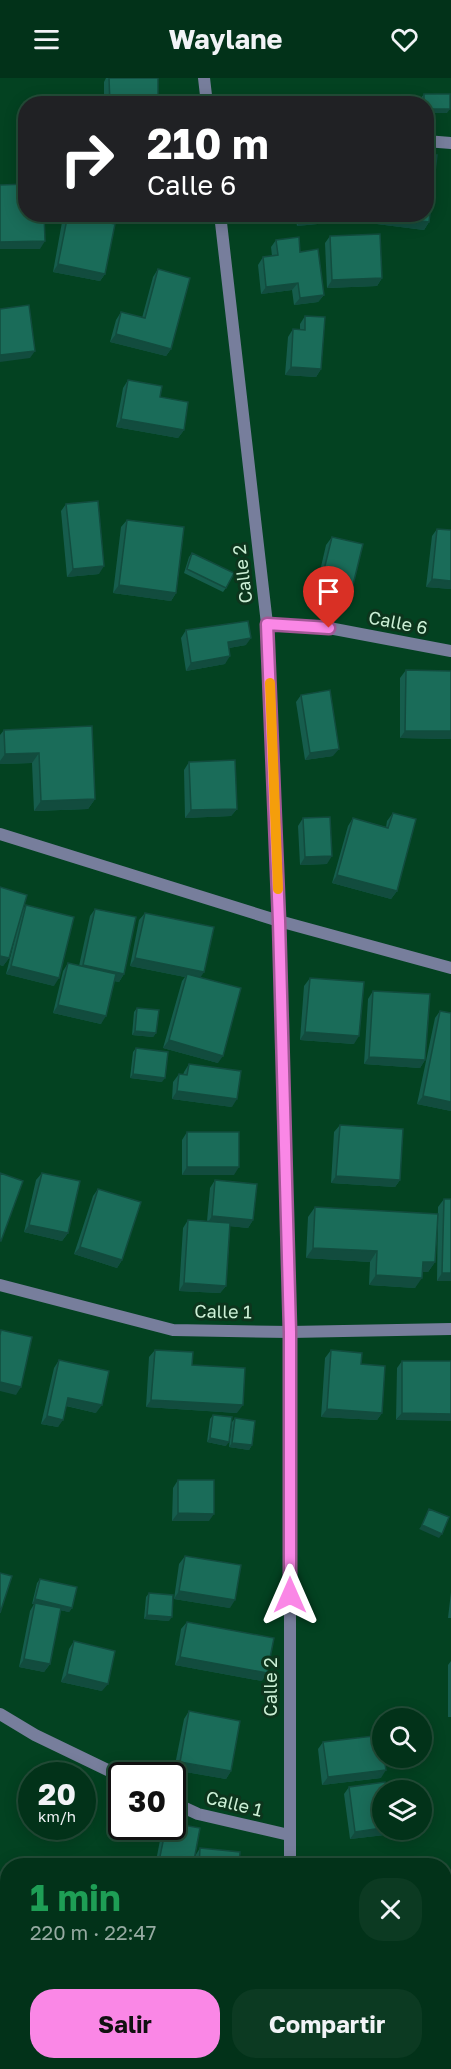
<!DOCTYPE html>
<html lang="es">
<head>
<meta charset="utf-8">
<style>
  :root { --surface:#023219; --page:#0c3a22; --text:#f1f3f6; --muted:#96aaa2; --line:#234d38; --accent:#fa87e6 }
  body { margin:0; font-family:"Golos Text",sans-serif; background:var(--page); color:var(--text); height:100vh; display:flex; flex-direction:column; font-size:22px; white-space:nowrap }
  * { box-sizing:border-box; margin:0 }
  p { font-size:20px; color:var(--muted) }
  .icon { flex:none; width:33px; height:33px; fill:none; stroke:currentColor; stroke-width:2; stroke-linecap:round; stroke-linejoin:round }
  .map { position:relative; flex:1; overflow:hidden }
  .details { position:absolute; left:0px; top:1780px; width:452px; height:212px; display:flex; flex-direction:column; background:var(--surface); border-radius:24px 24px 0 0; box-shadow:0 3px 15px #0003,0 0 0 2px var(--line) }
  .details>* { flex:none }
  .top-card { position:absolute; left:18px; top:18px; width:416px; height:126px; border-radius:24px; box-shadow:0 3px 15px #0003,0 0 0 2px var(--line); background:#202124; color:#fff; overflow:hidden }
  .tools { position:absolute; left:372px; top:1630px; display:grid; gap:12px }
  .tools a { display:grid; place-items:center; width:60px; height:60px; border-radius:50%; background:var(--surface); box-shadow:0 3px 15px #0003,0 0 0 2px var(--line); font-size:30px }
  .speed { position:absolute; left:18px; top:1684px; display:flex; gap:12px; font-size:30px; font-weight:700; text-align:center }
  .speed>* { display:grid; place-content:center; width:78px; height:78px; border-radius:50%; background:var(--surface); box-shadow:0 3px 15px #0003,0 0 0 2px var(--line); line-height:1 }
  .speed small { font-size:15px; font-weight:400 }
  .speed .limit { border:3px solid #111; border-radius:9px; background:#fff; color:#111 }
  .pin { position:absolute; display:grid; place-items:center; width:51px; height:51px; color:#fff; margin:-62px -26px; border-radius:50% 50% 50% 0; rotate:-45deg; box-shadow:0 0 6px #0007 }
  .pin .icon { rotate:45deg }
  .me { position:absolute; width:66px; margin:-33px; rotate:0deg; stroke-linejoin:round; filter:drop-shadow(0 0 4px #0008) }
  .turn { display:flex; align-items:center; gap:21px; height:126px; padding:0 30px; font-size:27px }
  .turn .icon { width:78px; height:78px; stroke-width:2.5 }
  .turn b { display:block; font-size:42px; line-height:51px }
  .round { display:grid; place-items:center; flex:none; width:63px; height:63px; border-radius:24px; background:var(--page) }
  .summary { display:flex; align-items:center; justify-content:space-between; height:102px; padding:0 30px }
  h1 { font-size:36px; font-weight:700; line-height:45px; color:#1e9e55 }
  .primary-button { display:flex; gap:12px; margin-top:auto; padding:12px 30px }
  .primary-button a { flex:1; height:69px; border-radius:24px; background:var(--accent); color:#111; font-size:24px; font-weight:700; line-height:69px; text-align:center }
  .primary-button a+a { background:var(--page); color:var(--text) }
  header { display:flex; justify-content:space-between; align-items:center; height:78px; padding:0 30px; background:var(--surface); font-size:27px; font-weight:700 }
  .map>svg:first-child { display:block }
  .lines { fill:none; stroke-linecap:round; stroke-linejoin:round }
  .minor { stroke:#777e9c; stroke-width:12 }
  .tertiary { stroke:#777e9c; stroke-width:12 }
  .wall { fill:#165d4d }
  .shaded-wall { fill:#124c3e }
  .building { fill:#1a6c59; stroke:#124c3e; stroke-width:1.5 }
  .route-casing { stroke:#a25896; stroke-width:15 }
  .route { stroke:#fa87e6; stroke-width:10 }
  .slow { stroke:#f59e0b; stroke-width:10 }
  .labels { text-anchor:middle; stroke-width:6; stroke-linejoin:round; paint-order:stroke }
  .street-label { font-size:18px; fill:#ccf0d6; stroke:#0d351d }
</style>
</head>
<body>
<header><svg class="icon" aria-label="menu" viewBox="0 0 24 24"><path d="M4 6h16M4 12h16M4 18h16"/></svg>Waylane<svg class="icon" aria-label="heart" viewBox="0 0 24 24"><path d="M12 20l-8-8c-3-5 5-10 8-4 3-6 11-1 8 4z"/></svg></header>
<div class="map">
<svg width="451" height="1991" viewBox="0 0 451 1991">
  <rect width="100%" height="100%" fill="#034221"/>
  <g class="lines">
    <path class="minor" d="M 204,0 L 207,26
      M 426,63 L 451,65
      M 220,136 L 267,546 L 279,843 L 290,1254 L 290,1788
      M 267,546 L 329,550 L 451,573
      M 0,1207 L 173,1252 L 290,1254 L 451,1251
      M 0,1636 L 35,1657 L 122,1699
      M 172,1724 L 198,1736 L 289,1757
      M 299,1984 L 300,1991"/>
    <path class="tertiary" d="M 0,756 L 279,843 L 451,890"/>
  </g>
  <path class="wall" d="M 106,0 L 158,0 L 158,26 L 104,26 L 104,4 Z
    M 424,16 L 447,35 L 426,35 L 426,26 L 421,26 L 421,20 Z
    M 68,136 L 105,196 L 100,203 L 53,194 L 62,144 Z
    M 295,136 L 352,136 L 348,143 L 297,148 Z
    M 370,136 L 426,136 L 429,144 L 424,152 L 369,145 Z
    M 330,158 L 382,200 L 377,208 L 327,210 L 325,165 Z
    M 276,162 L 300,174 L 324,217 L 318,224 L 294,227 L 292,212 L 261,216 L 258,187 L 263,179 L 272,178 L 271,169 Z
    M 158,191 L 171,271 L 166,278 L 110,264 L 116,242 L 121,234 L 142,240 L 153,199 Z
    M 305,238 L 321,291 L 316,299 L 285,297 L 288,259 L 293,251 L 300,251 L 300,246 Z
    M 128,302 L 160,319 L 184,352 L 178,360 L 116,349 L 123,310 Z
    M 66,426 L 99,496 L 67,499 L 61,433 Z
    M 127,442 L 176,515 L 171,523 L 113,515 L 121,449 Z
    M 437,451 L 451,511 L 426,509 L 432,458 Z
    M 332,459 L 351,515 L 346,523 L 315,515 L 326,467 Z
    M 192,475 L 226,510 L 223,514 L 184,495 L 189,479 Z
    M 186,552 L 246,567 L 229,570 L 225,586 L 186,593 L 181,560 Z
    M 406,592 L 451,593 L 451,661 L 400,660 L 400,600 Z
    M 301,617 L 333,678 L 305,682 L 296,624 Z
    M 92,648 L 95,721 L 88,731 L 34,733 L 32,685 L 0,686 L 0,657 L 4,652 Z
    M 189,684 L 237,731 L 231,738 L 185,740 L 184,692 Z
    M 393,735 L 397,813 L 391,821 L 332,805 L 348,748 L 353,740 L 386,749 L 387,743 Z
    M 303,740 L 327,786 L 300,787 L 298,748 Z
    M 0,809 L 22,833 L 26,827 L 54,908 L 6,896 L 16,856 L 9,880 L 3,888 L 0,887 Z
    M 95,831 L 124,896 L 119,904 L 114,903 L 101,946 L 53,935 L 63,893 L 68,885 L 79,888 L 90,838 Z
    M 145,835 L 201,899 L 218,985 L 163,970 L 182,903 L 185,899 L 130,888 L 139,842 Z
    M 310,900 L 354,966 L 300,962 L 304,908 Z
    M 373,913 L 425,982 L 420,990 L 364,986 L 368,921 Z
    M 137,930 L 156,955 L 153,959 L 132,957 L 134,934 Z
    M 440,933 L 451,1033 L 417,1026 L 435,940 Z
    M 136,970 L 162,1004 L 130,1000 L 133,974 Z
    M 189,986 L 232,1029 L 172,1021 L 173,1004 L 179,996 L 183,997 L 184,994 Z
    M 340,1047 L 400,1102 L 395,1109 L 331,1105 L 334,1054 Z
    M 187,1054 L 234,1097 L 182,1097 L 182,1062 Z
    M 42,1095 L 68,1155 L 62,1163 L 24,1154 L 36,1102 Z
    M 215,1102 L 253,1142 L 248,1150 L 230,1148 L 226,1208 L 220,1215 L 179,1213 L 183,1150 L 188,1142 L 207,1143 L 210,1110 Z
    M 98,1111 L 122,1182 L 117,1190 L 74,1176 L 93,1118 Z
    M 444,1121 L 451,1121 L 451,1203 L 437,1203 L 438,1129 Z
    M 315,1129 L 435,1184 L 428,1194 L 422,1194 L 415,1210 L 369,1207 L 370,1184 L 306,1180 L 308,1139 Z
    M 155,1272 L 237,1335 L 146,1329 L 149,1279 Z
    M 331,1272 L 361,1286 L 382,1335 L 377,1342 L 321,1339 L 325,1280 Z
    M 59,1282 L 96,1335 L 66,1328 L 58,1349 L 41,1346 L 54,1290 Z
    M 402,1283 L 451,1283 L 396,1342 L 397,1290 Z
    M 213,1337 L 226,1368 L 207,1364 L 210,1341 Z
    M 235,1340 L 252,1367 L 249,1372 L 229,1369 L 232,1344 Z
    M 178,1402 L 209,1443 L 172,1443 L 173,1410 Z
    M 185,1478 L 230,1530 L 174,1521 L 179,1486 Z
    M 40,1501 L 72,1530 L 69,1534 L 60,1532 L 50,1586 L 44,1594 L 19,1589 L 30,1533 L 34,1526 L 32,1526 L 37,1505 Z
    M 451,1514 L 451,1540 L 448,1540 Z
    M 149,1515 L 169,1543 L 144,1541 L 146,1519 Z
    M 187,1544 L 262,1603 L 175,1587 L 181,1551 Z
    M 74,1563 L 102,1613 L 61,1604 L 69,1571 Z
    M 451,1583 L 451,1639 L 448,1639 L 448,1587 Z
    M 189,1633 L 231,1693 L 226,1701 L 174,1692 L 184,1641 Z
    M 323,1664 L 381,1700 L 322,1707 L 318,1671 Z
    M 349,1709 L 385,1757 L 350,1761 L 344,1716 Z
    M 164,1749 L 172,1749 L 193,1788 L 155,1788 L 162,1752 Z
    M 200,1770 L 239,1788 L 194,1788 L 195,1778 Z
    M 8,1814 L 8,1847 L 0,1843 L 0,1827 Z
    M 8,1945 L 8,1984 L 0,1991 L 0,1960 Z"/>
  <path class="shaded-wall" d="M 426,31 L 450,31 L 447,35 L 426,35 Z
    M 319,136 L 352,136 L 348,143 L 297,148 L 304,138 Z
    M 374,137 L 429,144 L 424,152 L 369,145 Z
    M 45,163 L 40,171 L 0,171 L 0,164 Z
    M 58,186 L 105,196 L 100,203 L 53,194 Z
    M 382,200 L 377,208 L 327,210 L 332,202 Z
    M 298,205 L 292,212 L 261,216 L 266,209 Z
    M 324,217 L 318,224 L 294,227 L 300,220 Z
    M 116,256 L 171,271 L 166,278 L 110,264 Z
    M 35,273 L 30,280 L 0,284 L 0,277 Z
    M 291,289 L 321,291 L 316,299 L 285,297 Z
    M 121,341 L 184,352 L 178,360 L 116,349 Z
    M 104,488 L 99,496 L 67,499 L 73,491 Z
    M 432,501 L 451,503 L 451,511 L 426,509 Z
    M 119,507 L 176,515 L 171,523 L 113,515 Z
    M 320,508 L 351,515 L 346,523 L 315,515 Z
    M 251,560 L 246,567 L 223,571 L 228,564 Z
    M 230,578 L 225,586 L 186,593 L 191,585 Z
    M 405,653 L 451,653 L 451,661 L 400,660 Z
    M 339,671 L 333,678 L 305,682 L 310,675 Z
    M 39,675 L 32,685 L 0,686 L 0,683 L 5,676 Z
    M 95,721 L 88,731 L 34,733 L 41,723 Z
    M 237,731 L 231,738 L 185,740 L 191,732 Z
    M 332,778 L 327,786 L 300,787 L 305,779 Z
    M 337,797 L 397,813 L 391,821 L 332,805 Z
    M 0,878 L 9,880 L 3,888 L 0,887 Z
    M 135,880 L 204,894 L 199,902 L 187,896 L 185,899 L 130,888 Z
    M 83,887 L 124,896 L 119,904 L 78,895 Z
    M 11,888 L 59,900 L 54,908 L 6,896 Z
    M 58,927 L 106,938 L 101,946 L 53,935 Z
    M 135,953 L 156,955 L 153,959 L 132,957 Z
    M 305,954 L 359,958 L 354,966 L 300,962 Z
    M 169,962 L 223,978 L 218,985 L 163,970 Z
    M 369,979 L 425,982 L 420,990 L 364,986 Z
    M 133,996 L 165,1000 L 162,1004 L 130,1000 Z
    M 177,1013 L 237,1021 L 232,1029 L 172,1021 Z
    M 423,1018 L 451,1024 L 451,1033 L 417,1026 Z
    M 187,1089 L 239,1089 L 234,1097 L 182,1097 Z
    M 336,1098 L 400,1102 L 395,1109 L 331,1105 Z
    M 212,1138 L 253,1142 L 248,1150 L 207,1146 Z
    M 29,1147 L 68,1155 L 62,1163 L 24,1154 Z
    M 80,1169 L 122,1182 L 117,1190 L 74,1176 Z
    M 313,1170 L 377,1173 L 370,1184 L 306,1180 Z
    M 423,1184 L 435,1184 L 428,1194 L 416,1194 Z
    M 442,1195 L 451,1195 L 451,1203 L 437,1203 Z
    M 376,1197 L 422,1200 L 415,1210 L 369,1207 Z
    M 184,1205 L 226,1208 L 220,1215 L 179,1213 Z
    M 0,1304 L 21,1309 L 16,1317 L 0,1313 Z
    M 68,1320 L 102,1327 L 96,1335 L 63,1327 Z
    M 151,1322 L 243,1327 L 237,1335 L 146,1329 Z
    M 327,1331 L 382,1335 L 377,1342 L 321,1339 Z
    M 402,1335 L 451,1336 L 451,1343 L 396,1342 Z
    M 47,1338 L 63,1342 L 58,1349 L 41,1346 Z
    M 210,1360 L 229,1364 L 226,1368 L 207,1364 Z
    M 232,1365 L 252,1367 L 249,1372 L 229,1369 Z
    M 178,1435 L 214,1436 L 209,1443 L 172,1443 Z
    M 422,1447 L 442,1456 L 439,1460 L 419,1451 Z
    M 179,1513 L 235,1522 L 230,1530 L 174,1521 Z
    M 35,1521 L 72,1530 L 69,1534 L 32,1526 Z
    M 147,1537 L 172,1539 L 169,1543 L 144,1541 Z
    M 180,1579 L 267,1595 L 262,1603 L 175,1587 Z
    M 24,1581 L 50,1586 L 44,1594 L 19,1589 Z
    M 67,1596 L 108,1606 L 102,1613 L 61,1604 Z
    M 180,1684 L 231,1693 L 226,1701 L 174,1692 Z
    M 386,1692 L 381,1700 L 322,1707 L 328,1699 Z
    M 382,1750 L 382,1752 L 389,1752 L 385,1757 L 350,1761 L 355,1754 Z"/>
  <path class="building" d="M 109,0 L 158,0 L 158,26 L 110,26 Z
    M 424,16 L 450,16 L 450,31 L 426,31 L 426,26 L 424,26 Z
    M 426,76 L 437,77 L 429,144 L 374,137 L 426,136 Z
    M 26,106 L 26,136 L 44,136 L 45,163 L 0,164 L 0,107 Z
    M 68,136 L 115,146 L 105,196 L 58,186 Z
    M 304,136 L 319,136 L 304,138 Z
    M 380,156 L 382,200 L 332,202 L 330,158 Z
    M 299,159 L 300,174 L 318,171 L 324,217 L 300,220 L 298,205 L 266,209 L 263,179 L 278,177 L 276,162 Z
    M 158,191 L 190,200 L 171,271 L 116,256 L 121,234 L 145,240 Z
    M 29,227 L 35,273 L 0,277 L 0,231 Z
    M 305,238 L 325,239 L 321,291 L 291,289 L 293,251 L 305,252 Z
    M 128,302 L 162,308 L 160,319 L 188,324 L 184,352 L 121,341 Z
    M 98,423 L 104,488 L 73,491 L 66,426 Z
    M 127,442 L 184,449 L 176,515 L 119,507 Z
    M 437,451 L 451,452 L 451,503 L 432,501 Z
    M 332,459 L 363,466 L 351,515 L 320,508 Z
    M 192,475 L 234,495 L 226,510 L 187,491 Z
    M 248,543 L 251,560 L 228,564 L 230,578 L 191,585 L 186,552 Z
    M 406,592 L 451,593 L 451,653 L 405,653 Z
    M 330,612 L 339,671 L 310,675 L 301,617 Z
    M 92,648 L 95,721 L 41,723 L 39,675 L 5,676 L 4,652 Z
    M 235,682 L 237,731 L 191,732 L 189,684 Z
    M 393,735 L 416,741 L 397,813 L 337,797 L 353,740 L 388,750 Z
    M 330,739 L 332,778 L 305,779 L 303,740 Z
    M 0,809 L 27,817 L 9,880 L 0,878 Z
    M 26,827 L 74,839 L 59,900 L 11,888 Z
    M 95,831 L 136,839 L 124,896 L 83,887 Z
    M 145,835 L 214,849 L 204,894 L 135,880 Z
    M 68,885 L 116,896 L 106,938 L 58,927 Z
    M 187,896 L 241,910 L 223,978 L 169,962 Z
    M 310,900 L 364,904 L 359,958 L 305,954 Z
    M 373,913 L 430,916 L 425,982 L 369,979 Z
    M 137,930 L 159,932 L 156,955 L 135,953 Z
    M 440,933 L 451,935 L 451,1024 L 423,1018 Z
    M 136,970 L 168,974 L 165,1000 L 133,996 Z
    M 189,986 L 241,993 L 237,1021 L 177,1013 L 179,996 L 187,997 Z
    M 340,1047 L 403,1051 L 400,1102 L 336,1098 Z
    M 187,1054 L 239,1054 L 239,1089 L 187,1089 Z
    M 0,1095 L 23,1103 L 1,1163 L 0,1163 Z
    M 42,1095 L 80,1103 L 68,1155 L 29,1147 Z
    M 215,1102 L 257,1106 L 253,1142 L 212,1138 Z
    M 98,1111 L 141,1124 L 122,1182 L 80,1169 Z
    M 444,1121 L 451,1121 L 451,1195 L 442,1195 Z
    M 315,1129 L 438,1136 L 435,1184 L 423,1184 L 422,1200 L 376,1197 L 377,1173 L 313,1170 Z
    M 188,1142 L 230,1145 L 226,1208 L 184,1205 Z
    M 1,1252 L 32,1259 L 21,1309 L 0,1304 L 0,1257 Z
    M 155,1272 L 193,1274 L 192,1287 L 245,1290 L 243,1327 L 151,1322 Z
    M 331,1272 L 362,1275 L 361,1286 L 385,1288 L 382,1335 L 327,1331 Z
    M 59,1282 L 109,1293 L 102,1327 L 68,1320 L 63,1342 L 47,1338 Z
    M 402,1283 L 451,1283 L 451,1336 L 402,1335 Z
    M 213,1337 L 232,1339 L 229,1364 L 210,1360 Z
    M 235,1340 L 255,1343 L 252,1367 L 232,1365 Z
    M 178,1402 L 214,1402 L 214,1436 L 178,1435 Z
    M 429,1431 L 449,1439 L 442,1456 L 422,1447 Z
    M 185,1478 L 241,1487 L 235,1522 L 179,1513 Z
    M 0,1495 L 12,1498 L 0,1535 Z
    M 40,1501 L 77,1509 L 72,1530 L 35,1521 Z
    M 149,1515 L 173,1517 L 172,1539 L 147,1537 Z
    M 35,1525 L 61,1530 L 50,1586 L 24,1581 Z
    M 187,1544 L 274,1560 L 267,1595 L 180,1579 Z
    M 74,1563 L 115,1573 L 108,1606 L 67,1596 Z
    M 189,1633 L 240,1643 L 231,1693 L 180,1684 Z
    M 382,1657 L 382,1680 L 384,1680 L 386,1692 L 328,1699 L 323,1664 Z
    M 385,1704 L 386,1713 L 382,1713 L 382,1750 L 355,1754 L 349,1709 Z
    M 172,1745 L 200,1750 L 193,1788 L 158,1788 L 166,1749 L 172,1749 Z
    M 200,1770 L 240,1774 L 239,1788 L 199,1788 Z
    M 8,1816 L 8,1833 L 0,1829 Z
    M 8,1949 L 8,1984 L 50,1984 L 47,1991 L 0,1991 L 0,1964 Z
    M 67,1984 L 76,1984 L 87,1991 L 64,1991 Z"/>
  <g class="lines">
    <defs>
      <path id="route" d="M 290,1517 L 290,1254 L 279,843 L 267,546 L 329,550"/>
    </defs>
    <use href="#route" class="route-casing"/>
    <use href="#route" class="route"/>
    <path class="slow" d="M 270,605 L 278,811"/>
  </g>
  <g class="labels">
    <g class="street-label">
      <text transform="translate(243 496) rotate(-97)" y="6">Calle 2</text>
      <text transform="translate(398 545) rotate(11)" y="6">Calle 6</text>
      <text transform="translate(223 1234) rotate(1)" y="6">Calle 1</text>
      <text transform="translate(271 1609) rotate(-90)" y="6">Calle 2</text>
      <text transform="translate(234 1726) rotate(14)" y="6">Calle 1</text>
    </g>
  </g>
</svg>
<div class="tools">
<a><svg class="icon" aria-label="search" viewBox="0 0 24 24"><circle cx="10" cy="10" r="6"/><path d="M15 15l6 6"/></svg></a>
<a><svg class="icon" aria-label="layers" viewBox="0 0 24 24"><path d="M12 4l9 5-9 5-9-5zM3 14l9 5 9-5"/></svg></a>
</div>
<div class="speed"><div>20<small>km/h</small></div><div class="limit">30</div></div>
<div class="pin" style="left:329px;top:550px;background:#d93025"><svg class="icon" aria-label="arrive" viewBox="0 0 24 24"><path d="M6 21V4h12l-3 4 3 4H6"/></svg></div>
<svg class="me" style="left:290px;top:1517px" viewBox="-20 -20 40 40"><path d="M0-17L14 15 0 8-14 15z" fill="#fa87e6" stroke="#fff" stroke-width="4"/></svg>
<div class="top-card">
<div class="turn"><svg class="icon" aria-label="right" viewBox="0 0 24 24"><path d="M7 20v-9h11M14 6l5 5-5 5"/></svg><div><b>210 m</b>Calle 6</div></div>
</div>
<section class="details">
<div class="summary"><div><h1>1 min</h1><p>220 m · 22:47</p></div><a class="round"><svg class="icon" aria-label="close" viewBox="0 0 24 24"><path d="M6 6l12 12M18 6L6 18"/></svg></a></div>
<div class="primary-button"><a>Salir</a><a>Compartir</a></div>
</section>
</div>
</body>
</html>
